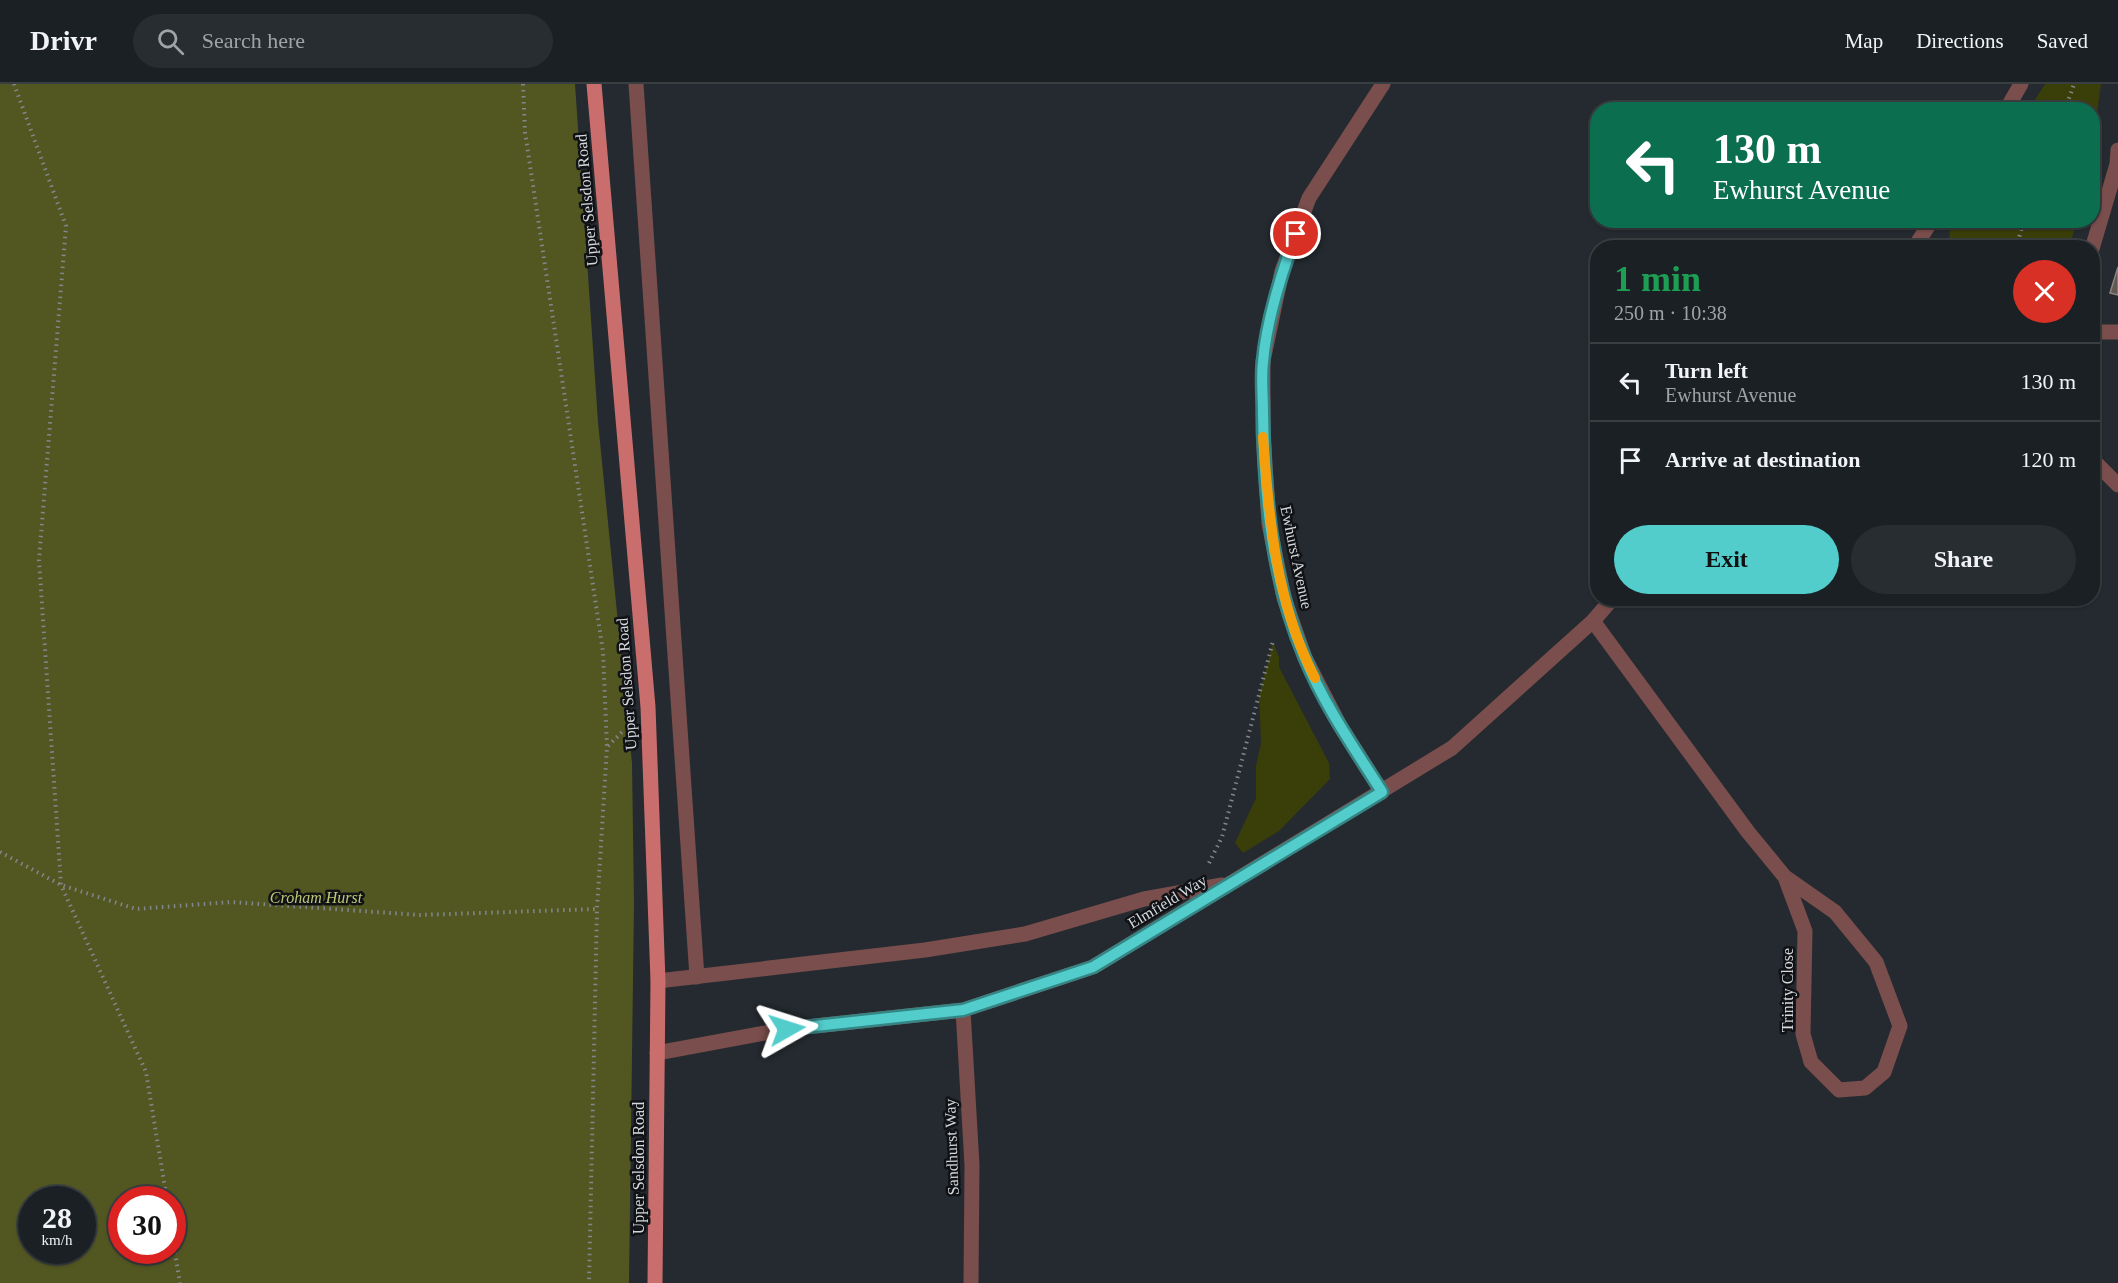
<!DOCTYPE html>
<html lang="en">
<head>
<meta charset="utf-8">
<style>
  :root { --surface:#1b2024; --page:#282d31; --text:#f1f3f6; --muted:#a0a3a6; --line:#393e41; --accent:#52cdcc }
  body { margin:0; font-family:"Times New Roman",serif; background:var(--page); color:var(--text); height:100vh; display:flex; flex-direction:column; font-size:22px; white-space:nowrap }
  * { box-sizing:border-box; margin:0 }
  p { font-size:20px; color:var(--muted) }
  .icon { flex:none; width:33px; height:33px; fill:none; stroke:currentColor; stroke-width:2; stroke-linecap:round; stroke-linejoin:round }
  .map { position:relative; flex:1; overflow:hidden }
  .panel { position:absolute; left:1590px; top:156px; width:510px; height:366px; display:flex; flex-direction:column; background:var(--surface); border-radius:24px; box-shadow:0 2px 4px #0004,0 0 0 2px var(--line) }
  .panel>* { flex:none }
  .top-card { position:absolute; left:1590px; top:18px; width:510px; height:126px; border-radius:24px; box-shadow:0 2px 4px #0004,0 0 0 2px var(--line); background:#0b6e4f; color:#fff; overflow:hidden }
  .speed { position:absolute; left:18px; top:1102px; display:flex; gap:12px; font-size:30px; font-weight:700; text-align:center }
  .speed>* { display:grid; place-content:center; width:78px; height:78px; border-radius:50%; background:var(--surface); box-shadow:0 2px 4px #0004,0 0 0 2px var(--line); line-height:1 }
  .speed small { font-size:15px; font-weight:400 }
  .speed .limit { border:9px solid #d22; background:#fff; color:#111 }
  .pin { position:absolute; display:grid; place-items:center; width:51px; height:51px; color:#fff; margin:-26px; border:3px solid #fff; border-radius:50%; box-shadow:0 2px 6px #0007 }
  .me { position:absolute; width:66px; margin:-33px; rotate:84deg; stroke-linejoin:round; filter:drop-shadow(0 0 4px #0008) }
  .turn { display:flex; align-items:center; gap:21px; height:126px; padding:0 24px; font-size:27px }
  .turn .icon { width:78px; height:78px; stroke-width:2.5 }
  .turn b { display:block; font-size:42px; line-height:51px }
  .round { display:grid; place-items:center; flex:none; width:63px; height:63px; border-radius:32px; background:var(--page) }
  .overview { display:flex; align-items:center; justify-content:space-between; height:102px; padding:0 24px }
  h1 { font-size:36px; font-weight:800; line-height:45px; color:#1e9e55 }
  .cta { display:flex; gap:12px; margin-top:auto; padding:12px 24px }
  .cta a { flex:1; height:69px; border-radius:36px; background:var(--accent); color:#111; font-size:24px; font-weight:800; line-height:69px; text-align:center }
  .cta a+a { background:var(--page); color:var(--text) }
  ul { padding:0; list-style:none }
  li { display:flex; align-items:center; gap:18px; height:78px; padding:0 24px; border-top:2px solid var(--line) }
  li div { flex:1 }
  li b { display:block; font-size:22px }
  li em { font-style:normal }
  header { display:flex; align-items:center; gap:36px; box-sizing:border-box; height:84px; padding:0 30px; background:var(--surface); border-bottom:2px solid var(--line) }
  header strong { font-size:28px }
  nav { display:flex; gap:33px; margin-inline-start:auto; font-size:21px }
  .search { width:420px; height:54px; background:var(--page); display:flex; align-items:center; gap:15px; box-sizing:border-box; padding:0 21px; border-radius:33px; color:var(--muted); font-size:22px }
  .map>svg:first-child { display:block }
  .green { fill:#3a3e08 }
  .forest { fill:#525722; fill-rule:evenodd }
  .building { fill:#615854; stroke:#8e8480; stroke-width:1.5 }
  .lines { fill:none; stroke-linecap:round; stroke-linejoin:round }
  .path { stroke:#82878c; stroke-width:4; stroke-dasharray:1.5 4.5; stroke-linecap:butt }
  .minor { stroke:#7a4e4c; stroke-width:15 }
  .major { stroke:#c96e6d; stroke-width:15 }
  .route-casing { stroke:#358585; stroke-width:15 }
  .route { stroke:#52cdcc; stroke-width:10 }
  .slow { stroke:#f59e0b; stroke-width:10 }
  .labels { text-anchor:middle; stroke-width:5; stroke-linejoin:round; paint-order:stroke }
  .street-label { font-size:16px; fill:#d5d9dd; stroke:#101215 }
  .park-label { font-size:16px; font-style:italic; fill:#bfc776; stroke:#101215 }
</style>
</head>
<body>
<header>
<strong>Drivr</strong>
<div class="search"><svg class="icon" aria-label="search" viewBox="0 0 24 24"><circle cx="10" cy="10" r="6"/><path d="M15 15l6 6"/></svg>Search here</div>
<nav><a>Map</a><a>Directions</a><a>Saved</a></nav>
</header>
<div class="map">
<svg width="2118" height="1199" viewBox="0 0 2118 1199">
  <rect width="100%" height="100%" fill="#242a30"/>
  <path class="green" d="M 2045,0 L 2101,0 L 2093,60 L 2092,26 L 2029,25 Z
    M 1957,137 L 1957,136 L 2076,137 L 2070,163 L 1948,163 L 1950,147 Z
    M 1273,558 L 1279,573 L 1279,583 L 1329,679 L 1330,695 L 1279,747 L 1243,769 L 1235,759 L 1256,714 L 1256,682 L 1261,659 L 1259,612 Z"/>
  <path class="forest" d="M 0,0 L 575,0 L 598,338 L 632,679 L 634,819 L 629,1199 L 0,1199 ZM 32,1116 L 82,1116 L 82,1167 L 32,1167 ZM 122,1116 L 172,1116 L 172,1167 L 122,1167 Z"/>
  <path class="building" d="M 2118,183 L 2118,211 L 2110,209 Z"/>
  <g class="lines">
    <path class="path" d="M 14,0 L 66,142 L 39,476 L 61,801 L 146,988 L 167,1116
      M 523,0 L 525,48 L 603,568 L 607,663 L 597,825 L 589,1199
      M 2065,26 L 2074,0
      M 2016,164 L 2024,136
      M 608,662 L 624,646
      M 0,768 L 61,801 L 136,825 L 231,818 L 420,831 L 597,825
      M 1209,779 L 1222,753 L 1273,557
      M 172,1151 L 180,1199"/>
    <path class="minor" d="M 636,0 L 697,893
      M 2006,26 L 2021,0
      M 1914,164 L 1932,136
      M 2092,165 L 2117,80 L 2118,66
      M 2092,248 L 2118,248
      M 2092,375 L 2118,401
      M 1593,537 L 1748,748 L 1785,793 L 1805,847 L 1803,950 L 1811,978 L 1839,1006 L 1865,1004 L 1884,988 L 1900,942 L 1876,878 L 1835,828 L 1785,793
      M 1382,708 L 1339,640 L 1305,574 L 1284,514 L 1269,440 L 1263,349 L 1263,277 L 1282,187 L 1309,114 L 1383,0
      M 658,897 L 925,866 L 1025,850 L 1144,815 L 1222,801
      M 963,926 L 972,1081 L 971,1199
      M 657,969 L 787,945 L 963,926 L 1093,883 L 1452,664 L 1593,537 L 1613,514"/>
    <path class="major" d="M 594,0 L 648,623 L 658,897 L 655,1199"/>
  </g>
  <g class="lines">
    <defs>
      <path id="route" d="M 787,945 L 963,926 L 1093,883 L 1382,708 C 1355,665 1324,621 1305,574 C 1272,497 1264,411 1263,328 C 1263,312 1261,294 1263,278 C 1266,239 1282,187 1296,150"/>
    </defs>
    <use href="#route" class="route-casing"/>
    <use href="#route" class="route"/>
    <path class="slow" d="M 1263,353 C 1269,436 1276,519 1315,594"/>
  </g>
  <g class="labels">
    <g class="street-label">
      <text transform="translate(586 116) rotate(-95)" y="6">Upper Selsdon Road</text>
      <text transform="translate(1297 473) rotate(78)" y="6">Ewhurst Avenue</text>
      <text transform="translate(626 600) rotate(-94)" y="6">Upper Selsdon Road</text>
      <text transform="translate(1167 817) rotate(-31)" y="6">Elmfield Way</text>
      <text transform="translate(1787 906) rotate(-90)" y="6">Trinity Close</text>
      <text transform="translate(951 1063) rotate(-92)" y="6">Sandhurst Way</text>
      <text transform="translate(638 1084) rotate(-90)" y="6">Upper Selsdon Road</text>
    </g>
    <g class="park-label">
      <text x="316" y="819">Croham Hurst</text>
    </g>
  </g>
</svg>
<div class="speed"><div>28<small>km/h</small></div><div class="limit">30</div></div>
<div class="pin" style="left:1296px;top:150px;background:#d93025"><svg class="icon" aria-label="arrive" viewBox="0 0 24 24"><path d="M6 21V4h12l-3 4 3 4H6"/></svg></div>
<svg class="me" style="left:787px;top:945px" viewBox="-20 -20 40 40"><path d="M0-17L14 15 0 8-14 15z" fill="#52cdcc" stroke="#fff" stroke-width="4"/></svg>
<div class="top-card">
<div class="turn"><svg class="icon" aria-label="left" viewBox="0 0 24 24"><path d="M17 20v-9H6M10 6l-5 5 5 5"/></svg><div><b>130 m</b>Ewhurst Avenue</div></div>
</div>
<section class="panel">
<div class="overview"><div><h1>1 min</h1><p>250 m · 10:38</p></div><a class="round" style="background:#d93025;color:#fff"><svg class="icon" aria-label="close" viewBox="0 0 24 24"><path d="M6 6l12 12M18 6L6 18"/></svg></a></div>
<ul>
<li><svg class="icon" aria-label="left" viewBox="0 0 24 24"><path d="M17 20v-9H6M10 6l-5 5 5 5"/></svg><div><b>Turn left</b><p>Ewhurst Avenue</p></div><em>130 m</em></li>
<li><svg class="icon" aria-label="arrive" viewBox="0 0 24 24"><path d="M6 21V4h12l-3 4 3 4H6"/></svg><div><b>Arrive at destination</b></div><em>120 m</em></li>
</ul>
<div class="cta"><a>Exit</a><a>Share</a></div>
</section>
</div>
</body>
</html>
